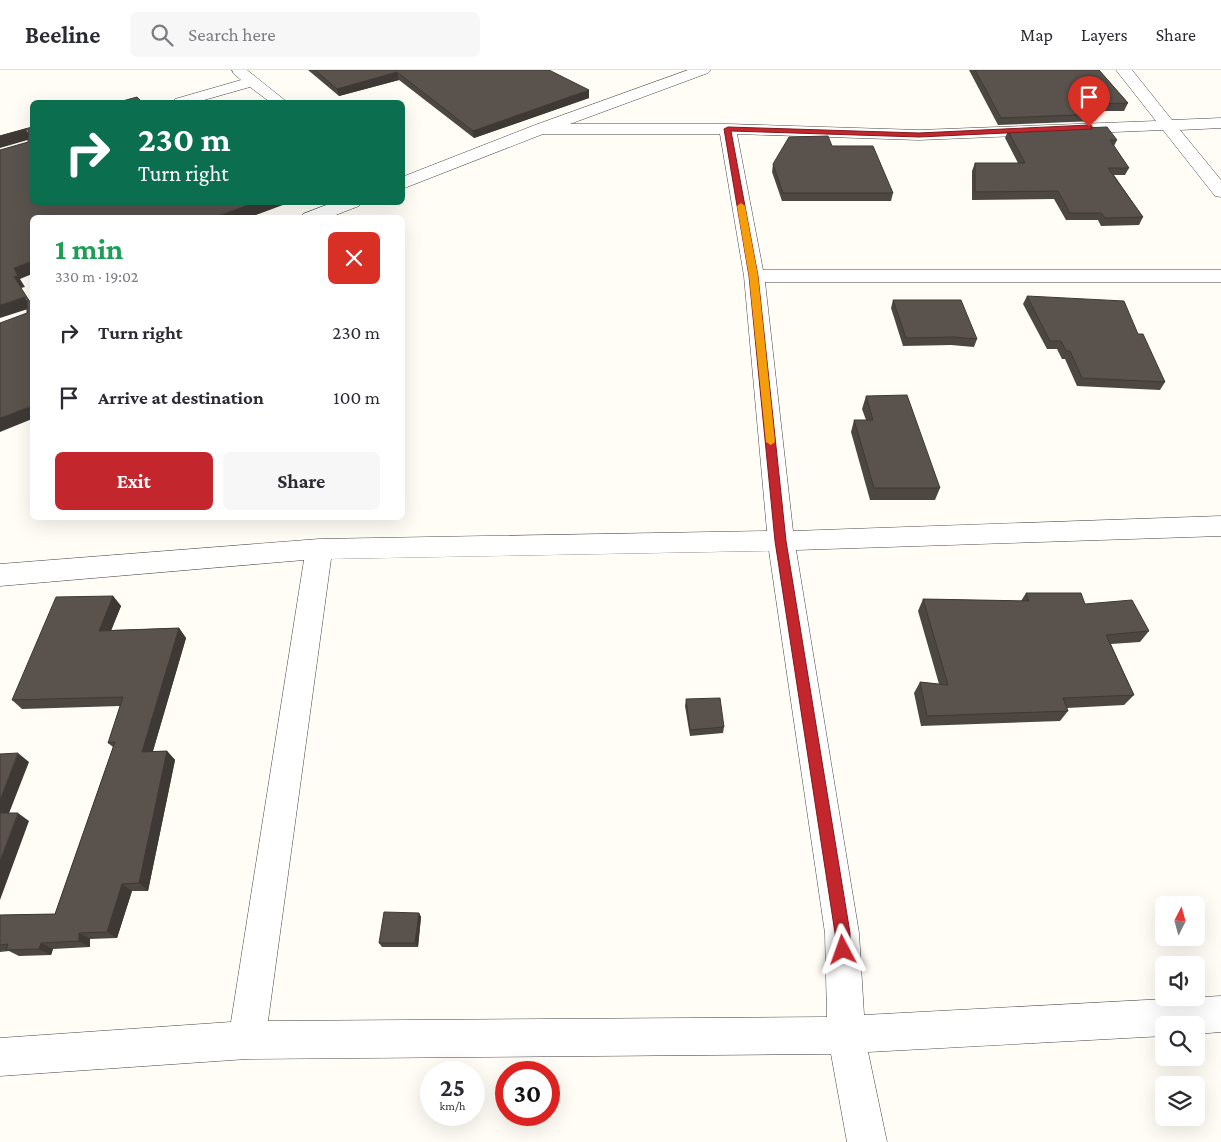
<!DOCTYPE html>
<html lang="en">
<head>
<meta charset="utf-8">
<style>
  :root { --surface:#fff; --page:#f7f7f7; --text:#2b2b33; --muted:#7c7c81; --line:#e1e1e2; --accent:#c4262e }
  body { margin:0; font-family:"Crimson Pro",serif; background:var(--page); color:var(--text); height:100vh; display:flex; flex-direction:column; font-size:19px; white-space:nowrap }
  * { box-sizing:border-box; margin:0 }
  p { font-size:16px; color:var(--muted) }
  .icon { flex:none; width:28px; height:28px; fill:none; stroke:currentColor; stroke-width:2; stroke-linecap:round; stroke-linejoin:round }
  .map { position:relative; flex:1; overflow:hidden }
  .side { position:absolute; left:30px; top:145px; width:375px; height:305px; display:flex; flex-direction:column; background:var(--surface); border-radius:8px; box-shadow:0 5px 20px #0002 }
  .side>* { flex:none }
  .hud { position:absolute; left:30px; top:30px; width:375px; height:105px; border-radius:8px; box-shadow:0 5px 20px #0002; background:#0b6e4f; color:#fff; overflow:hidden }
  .needle { width:32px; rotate:6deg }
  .tools { position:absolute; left:1155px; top:826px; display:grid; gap:10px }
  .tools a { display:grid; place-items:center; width:50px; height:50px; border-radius:8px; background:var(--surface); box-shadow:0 5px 20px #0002; font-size:25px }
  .speed { position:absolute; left:420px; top:991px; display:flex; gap:10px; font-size:25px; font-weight:700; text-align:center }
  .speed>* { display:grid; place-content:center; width:65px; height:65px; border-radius:50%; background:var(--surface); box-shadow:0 5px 20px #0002; line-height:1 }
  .speed small { font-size:12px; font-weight:400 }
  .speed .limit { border:8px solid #d22; background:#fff; color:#111 }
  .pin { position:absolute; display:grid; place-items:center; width:42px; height:42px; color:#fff; margin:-51px -21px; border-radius:50% 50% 50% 0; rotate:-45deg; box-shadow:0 0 5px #0007 }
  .pin .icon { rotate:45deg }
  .me { position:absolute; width:55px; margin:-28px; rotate:356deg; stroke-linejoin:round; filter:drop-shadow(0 0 4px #0008) }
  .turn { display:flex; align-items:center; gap:18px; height:105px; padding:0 25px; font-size:22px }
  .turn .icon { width:65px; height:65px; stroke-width:2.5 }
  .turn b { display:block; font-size:35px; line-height:42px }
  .round { display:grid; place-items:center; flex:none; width:52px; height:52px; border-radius:8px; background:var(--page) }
  .overview { display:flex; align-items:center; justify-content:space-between; height:85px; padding:0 25px }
  h1 { font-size:30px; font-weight:700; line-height:38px; color:#1e9e55 }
  .primary-button { display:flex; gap:10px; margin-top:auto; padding:10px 25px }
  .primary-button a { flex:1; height:58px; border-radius:8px; background:var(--accent); color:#fff; font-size:20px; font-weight:700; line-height:58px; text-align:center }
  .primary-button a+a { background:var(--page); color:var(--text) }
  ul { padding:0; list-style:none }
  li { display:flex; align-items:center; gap:15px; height:65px; padding:0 25px }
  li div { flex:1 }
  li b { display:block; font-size:19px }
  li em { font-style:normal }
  header { display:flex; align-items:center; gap:30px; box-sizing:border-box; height:70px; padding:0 25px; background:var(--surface); border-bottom:1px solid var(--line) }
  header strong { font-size:24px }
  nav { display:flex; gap:28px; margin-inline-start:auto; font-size:18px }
  .search { width:350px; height:45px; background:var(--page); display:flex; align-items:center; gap:12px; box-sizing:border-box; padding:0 18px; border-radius:8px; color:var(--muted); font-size:19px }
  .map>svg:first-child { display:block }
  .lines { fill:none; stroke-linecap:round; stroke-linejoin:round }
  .minor-casing { stroke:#444; stroke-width:1 }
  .minor { fill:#fff; fill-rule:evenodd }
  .wall { fill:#4d4742 }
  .shaded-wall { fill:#3f3936 }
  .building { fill:#5a524d; stroke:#3f3936 }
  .route { fill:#c4262e; stroke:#7f191e }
  .slow { fill:#f59e0b }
</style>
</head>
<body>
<header>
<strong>Beeline</strong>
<div class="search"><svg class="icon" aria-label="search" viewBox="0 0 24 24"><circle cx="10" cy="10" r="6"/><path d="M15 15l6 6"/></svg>Search here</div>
<nav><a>Map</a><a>Layers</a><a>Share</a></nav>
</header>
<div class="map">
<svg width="1221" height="1072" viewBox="0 0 1221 1072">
  <rect width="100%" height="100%" fill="#fffdf5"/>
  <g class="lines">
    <defs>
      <path id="minor" d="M 232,0 L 247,0 L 287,32 L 270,32 L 250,17 L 197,32 L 173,32 L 175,29 L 241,10 L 234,4 Z
        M 688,0 L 711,0 L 708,3 L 570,54 L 728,54 L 919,60 L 1156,51 L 1116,0 L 1132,0 L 1172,50 L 1221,48 L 1221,58 L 1180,60 L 1221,110 L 1221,127 L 1215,126 L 1163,60 L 919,70 L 737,64 L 763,200 L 1221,200 L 1221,212 L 765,212 L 793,461 L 1221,446 L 1221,466 L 796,480 L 859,863 L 864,945 L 1221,926 L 1221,962 L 1196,964 L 1196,955 L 1164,955 L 1164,966 L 868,982 L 887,1072 L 847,1072 L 831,984 L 247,989 L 0,1006 L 0,968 L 231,952 L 304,490 L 0,516 L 0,494 L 319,469 L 767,461 L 744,206 L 720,64 L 543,64 L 402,119 L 402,107 L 535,55 ZM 769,481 L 825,863 L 827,947 L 268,951 L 331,489 Z
        M 334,132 L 361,132 L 359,136 L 328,148 L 301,148 L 303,144 Z"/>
    </defs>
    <use href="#minor" class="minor-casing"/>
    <use href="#minor" class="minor"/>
  </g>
  <path class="wall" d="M 308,0 L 549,0 L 589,28 L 474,68 L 399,10 L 339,26 Z
    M 969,0 L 1099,0 L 1128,33 L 1124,41 L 1097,41 L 1099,44 L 1095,51 L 998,55 Z
    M 1008,61 L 1117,70 L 1114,76 L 1129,98 L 1125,105 L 1114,105 L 1143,147 L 1139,155 L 1101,156 L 1098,150 L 1066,150 L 1054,129 L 972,130 L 972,101 L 975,93 L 1018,93 L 1005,68 Z
    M 832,76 L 893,123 L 891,131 L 782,131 L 772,102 L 773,94 Z
    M 1027,226 L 1138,264 L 1165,312 L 1160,320 L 1077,316 L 1065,289 L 1062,289 L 1057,279 L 1047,279 L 1023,234 Z
    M 893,230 L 977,269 L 974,277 L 951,275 L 903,276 L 891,238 Z
    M 866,326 L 940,418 L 935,430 L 870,430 L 851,362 L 854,350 L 866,350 L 862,339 Z
    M 1026,523 L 1085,534 L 1149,561 L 1140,572 L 1111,574 L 1134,625 L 1124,635 L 1067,638 L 1068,641 L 1060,651 L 921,656 L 914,623 L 920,612 L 939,614 L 918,541 L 923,529 L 1021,531 Z
    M 113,526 L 121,536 L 111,560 L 179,558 L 186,568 L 153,681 L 167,681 L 175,690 L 148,821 L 132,821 L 117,868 L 90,869 L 90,877 L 53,879 L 51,885 L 19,886 L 9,881 L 0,882 L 0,845 L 55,844 L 113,677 L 108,673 L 120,636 L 22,639 L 12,630 Z
    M 686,629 L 724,657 L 723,663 L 690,666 L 685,636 Z
    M 419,843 L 421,847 L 418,877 L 382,877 L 379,873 Z"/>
  <path class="shaded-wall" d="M 397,2 L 399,10 L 339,26 L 337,19 Z
    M 589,20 L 589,28 L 474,68 L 473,61 Z
    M 26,59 L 31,69 L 0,78 L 0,66 Z
    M 256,132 L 291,132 L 248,148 L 213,148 Z
    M 32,191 L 32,204 L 20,209 L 25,217 L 21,218 L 14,207 L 14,198 Z
    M 25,227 L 31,238 L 0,248 L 0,235 Z
    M 32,336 L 32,349 L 0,362 L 0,348 Z
    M 113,526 L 121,536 L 107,571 L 99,561 Z
    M 179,558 L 186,568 L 150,691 L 142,682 Z
    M 167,681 L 175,690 L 148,821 L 139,813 Z
    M 18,683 L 29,692 L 6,751 L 0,747 L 0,730 Z
    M 18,743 L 29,751 L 0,830 L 0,791 Z
    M 122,814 L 132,821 L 117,868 L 107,862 Z
    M 419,843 L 421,847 L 418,877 L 415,873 Z
    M 79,863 L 90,869 L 90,877 L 79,871 Z
    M 41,873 L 53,879 L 51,885 L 39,879 Z"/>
  <path class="building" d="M 315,0 L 549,0 L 589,20 L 473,61 L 397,2 L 337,19 Z
    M 975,0 L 1099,0 L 1128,33 L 1092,34 L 1099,44 L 1001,48 Z
    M 137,27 L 142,32 L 119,32 Z
    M 32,57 L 32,132 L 256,132 L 213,148 L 32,148 L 32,191 L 14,198 L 18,206 L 14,207 L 32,235 L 32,336 L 0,348 L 0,253 L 27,243 L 27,229 L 25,227 L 0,235 L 0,80 L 28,72 L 28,60 L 26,59 L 0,66 Z
    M 1107,57 L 1117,70 L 1110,70 L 1129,98 L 1108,98 L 1143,147 L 1105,148 L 1101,143 L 1070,143 L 1058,121 L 975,122 L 975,93 L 1025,93 L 1008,61 Z
    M 828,66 L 832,76 L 873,76 L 893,123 L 783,123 L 773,94 L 789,67 Z
    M 1027,226 L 1124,231 L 1138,264 L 1143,264 L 1165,312 L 1082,308 L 1070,281 L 1066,281 L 1061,271 L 1050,271 Z
    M 893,230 L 961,230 L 977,269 L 954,267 L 906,268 Z
    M 907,325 L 940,418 L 874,418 L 854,350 L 873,350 L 866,326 Z
    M 1026,523 L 1081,523 L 1085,534 L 1132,530 L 1149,561 L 1106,565 L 1134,625 L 1063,628 L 1068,641 L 927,646 L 920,612 L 948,615 L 923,529 L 1029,531 Z
    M 113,526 L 99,561 L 179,558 L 142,682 L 167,681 L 139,813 L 122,814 L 107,862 L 79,863 L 79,871 L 41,873 L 39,879 L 6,880 L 8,874 L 0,875 L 0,845 L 55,844 L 115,672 L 108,673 L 123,627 L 12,630 L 56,527 Z
    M 720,628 L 724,657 L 690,660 L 686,629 Z
    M 18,683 L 0,730 L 0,684 Z
    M 0,743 L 18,743 L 0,791 Z
    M 384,842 L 419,843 L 415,873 L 379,873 Z"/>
  <path class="route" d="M 1089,55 L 1092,56 L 1092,59 L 919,67 L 731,61 L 758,206 L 786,471 L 850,863 L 850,880 L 848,885 L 843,887 L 838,885 L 836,880 L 835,863 L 775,471 L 749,206 L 724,59 L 728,57 L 919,63 Z"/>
  <path class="slow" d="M 741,133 L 745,136 L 758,206 L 775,372 L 771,375 L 766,372 L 749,206 L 737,136 Z"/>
</svg>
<div class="tools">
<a><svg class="needle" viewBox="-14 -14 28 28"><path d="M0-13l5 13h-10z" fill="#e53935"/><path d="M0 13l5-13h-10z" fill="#7c7c81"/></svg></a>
<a><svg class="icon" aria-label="sound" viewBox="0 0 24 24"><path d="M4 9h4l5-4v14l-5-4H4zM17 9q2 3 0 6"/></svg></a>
<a><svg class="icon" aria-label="search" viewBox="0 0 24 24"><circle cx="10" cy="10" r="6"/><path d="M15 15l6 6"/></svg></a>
<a><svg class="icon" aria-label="layers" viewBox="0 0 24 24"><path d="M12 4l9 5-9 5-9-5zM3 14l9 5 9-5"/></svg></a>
</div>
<div class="speed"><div>25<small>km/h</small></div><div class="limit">30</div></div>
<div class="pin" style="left:1089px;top:57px;background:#d93025"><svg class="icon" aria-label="arrive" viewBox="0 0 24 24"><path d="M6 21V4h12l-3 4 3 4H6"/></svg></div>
<svg class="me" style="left:843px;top:880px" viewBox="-20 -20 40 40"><path d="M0-17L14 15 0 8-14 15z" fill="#c4262e" stroke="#fff" stroke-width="4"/></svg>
<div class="hud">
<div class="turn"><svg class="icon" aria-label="right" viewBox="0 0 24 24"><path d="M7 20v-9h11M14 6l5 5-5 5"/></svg><div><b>230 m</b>Turn right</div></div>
</div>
<section class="side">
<div class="overview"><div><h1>1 min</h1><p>330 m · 19:02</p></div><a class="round" style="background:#d93025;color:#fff"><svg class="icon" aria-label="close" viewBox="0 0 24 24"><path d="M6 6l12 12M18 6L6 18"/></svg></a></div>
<ul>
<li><svg class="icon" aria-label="right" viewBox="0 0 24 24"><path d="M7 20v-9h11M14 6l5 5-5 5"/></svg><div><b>Turn right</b></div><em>230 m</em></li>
<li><svg class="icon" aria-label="arrive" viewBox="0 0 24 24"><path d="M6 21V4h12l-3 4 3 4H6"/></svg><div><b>Arrive at destination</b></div><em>100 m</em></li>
</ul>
<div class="primary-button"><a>Exit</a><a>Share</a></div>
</section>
</div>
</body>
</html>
